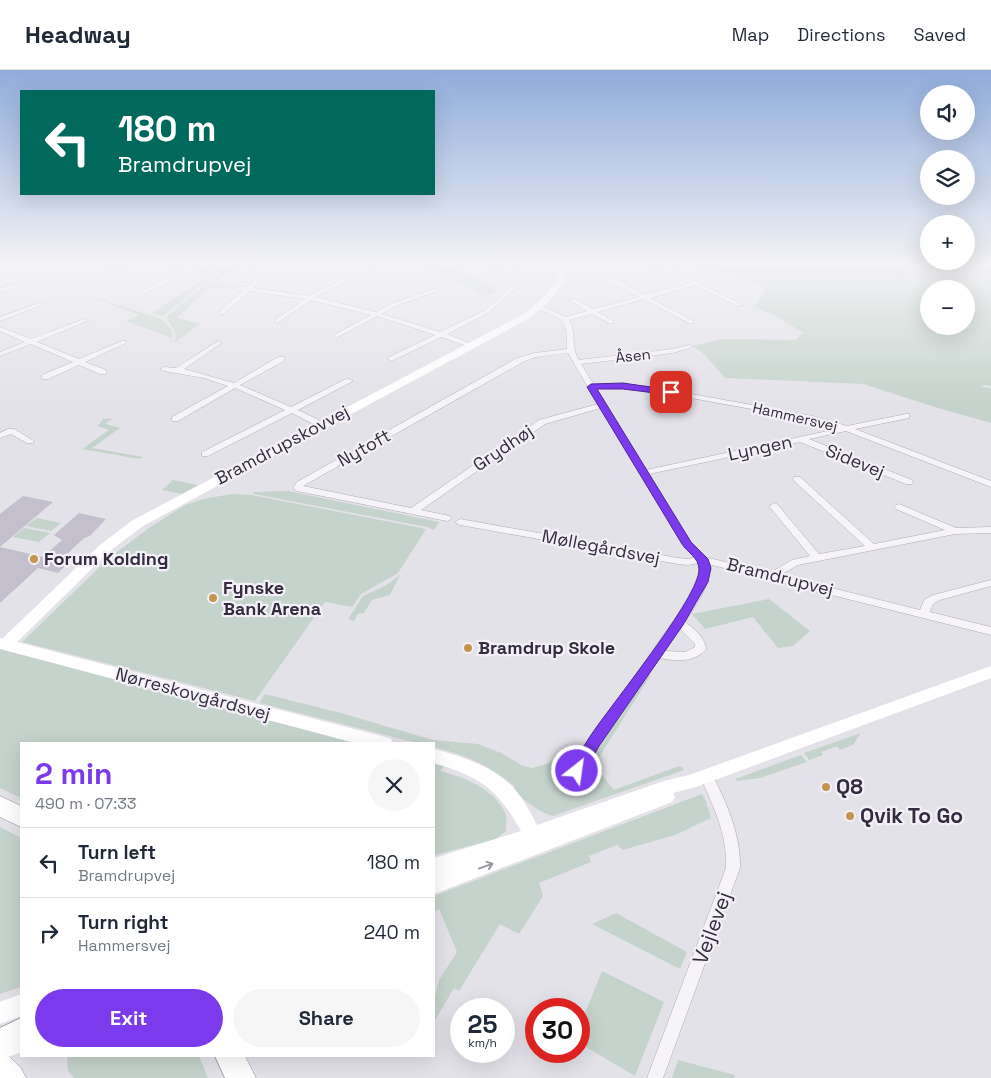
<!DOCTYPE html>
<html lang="en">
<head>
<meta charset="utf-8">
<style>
  :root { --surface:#fff; --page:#f6f6f7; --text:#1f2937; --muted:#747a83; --line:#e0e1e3; --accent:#7c3aed }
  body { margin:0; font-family:"Space Grotesk",sans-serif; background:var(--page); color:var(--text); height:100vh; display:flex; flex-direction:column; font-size:19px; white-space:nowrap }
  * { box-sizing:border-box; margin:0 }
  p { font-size:16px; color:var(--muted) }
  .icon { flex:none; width:28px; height:28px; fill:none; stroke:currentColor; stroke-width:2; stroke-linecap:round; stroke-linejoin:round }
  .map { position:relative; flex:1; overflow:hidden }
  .sheet { position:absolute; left:20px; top:672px; width:415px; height:315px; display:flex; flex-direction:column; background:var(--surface); border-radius:0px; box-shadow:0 5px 20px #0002 }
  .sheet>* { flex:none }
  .hud { position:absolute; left:20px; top:20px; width:415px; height:105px; border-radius:0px; box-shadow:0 5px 20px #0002; background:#00695c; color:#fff; overflow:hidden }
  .fabs { position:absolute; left:920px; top:15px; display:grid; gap:10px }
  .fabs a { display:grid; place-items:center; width:55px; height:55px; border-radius:50%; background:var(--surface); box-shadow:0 5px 20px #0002; font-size:25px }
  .speed { position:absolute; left:450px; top:928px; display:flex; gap:10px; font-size:25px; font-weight:700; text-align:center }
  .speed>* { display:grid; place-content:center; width:65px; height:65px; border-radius:50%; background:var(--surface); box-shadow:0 5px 20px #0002; line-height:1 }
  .speed small { font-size:12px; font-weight:400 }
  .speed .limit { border:8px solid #d22; background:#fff; color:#111 }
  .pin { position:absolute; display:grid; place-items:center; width:42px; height:42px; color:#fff; margin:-21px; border-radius:10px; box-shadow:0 2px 8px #0006 }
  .me { position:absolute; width:55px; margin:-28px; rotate:30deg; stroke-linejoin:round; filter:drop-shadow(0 0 4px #0008) }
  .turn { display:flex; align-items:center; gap:18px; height:105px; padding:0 15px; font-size:22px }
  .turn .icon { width:65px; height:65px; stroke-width:2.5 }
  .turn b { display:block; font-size:35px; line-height:42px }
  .round { display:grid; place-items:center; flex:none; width:52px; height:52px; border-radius:26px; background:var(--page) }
  .summary { display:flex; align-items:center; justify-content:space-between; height:85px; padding:0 15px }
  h1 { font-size:30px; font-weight:700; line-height:38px; color:var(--accent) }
  .cta { display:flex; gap:10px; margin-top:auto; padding:10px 15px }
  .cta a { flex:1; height:58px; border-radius:30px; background:var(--accent); color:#fff; font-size:20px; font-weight:700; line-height:58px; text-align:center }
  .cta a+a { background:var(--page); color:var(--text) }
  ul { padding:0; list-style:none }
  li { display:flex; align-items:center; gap:15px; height:70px; padding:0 15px; border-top:1px solid var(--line) }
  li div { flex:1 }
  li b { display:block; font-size:19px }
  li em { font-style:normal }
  header { display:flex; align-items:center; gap:30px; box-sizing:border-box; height:70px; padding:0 25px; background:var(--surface); border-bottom:1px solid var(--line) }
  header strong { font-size:24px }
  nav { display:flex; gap:28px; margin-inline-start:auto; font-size:18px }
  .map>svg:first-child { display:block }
  .green { fill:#c4d3cb; fill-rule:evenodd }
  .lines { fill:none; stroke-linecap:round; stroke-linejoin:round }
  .stream { stroke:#aa9fc7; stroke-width:2 }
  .building { fill:#c4bfcc }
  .street-casing { stroke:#afabb6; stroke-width:1 }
  .highway-casing { stroke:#918a9f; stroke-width:1 }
  .street { fill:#f6f4f8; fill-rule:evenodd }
  .secondary { fill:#fff; fill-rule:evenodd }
  .highway { fill:#fff; fill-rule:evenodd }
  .oneway { stroke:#9995a0 }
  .route { fill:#7c3aed; stroke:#51269a }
  .poi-dot { fill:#c59550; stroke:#f3f1f7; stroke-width:2 }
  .labels { text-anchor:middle; stroke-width:4.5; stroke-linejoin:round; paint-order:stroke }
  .far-street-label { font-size:15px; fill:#332b40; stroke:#f3f1f7 }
  .street-label { font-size:18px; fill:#332b40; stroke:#f3f1f7 }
  .poi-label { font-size:18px; font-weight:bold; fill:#332b40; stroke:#f3f1f7; text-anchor:start }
  .near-poi-label { font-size:21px; font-weight:bold; fill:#332b40; stroke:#f3f1f7; text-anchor:start }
  .near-street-label { font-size:21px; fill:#332b40; stroke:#f3f1f7 }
</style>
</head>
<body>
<header>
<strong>Headway</strong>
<nav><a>Map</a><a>Directions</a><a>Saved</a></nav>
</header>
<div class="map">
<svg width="991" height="1008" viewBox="0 0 991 1008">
  <rect width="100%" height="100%" fill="#e4e2e9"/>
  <path class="green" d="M 229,194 L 232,194 L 218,202 L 163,246 L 152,243 L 208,206 L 196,203 L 203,199 L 214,202 Z
    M 235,194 L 239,194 L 214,213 L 234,216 L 233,218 L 245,219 L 209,218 L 177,248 L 200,254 L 175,272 L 176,263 L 168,251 L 167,246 L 219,203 Z
    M 422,194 L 446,194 L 499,221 L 484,226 Z
    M 699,194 L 991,194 L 991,316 L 985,315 L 981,317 L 991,318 L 991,353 L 938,338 L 863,314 L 725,308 L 704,284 L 693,276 L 723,269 L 795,270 L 803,263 L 778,247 L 754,237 L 763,225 L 764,218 L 761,215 L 739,205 L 711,199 ZM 929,219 L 966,219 L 966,256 L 929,256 Z
    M 78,222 L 159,248 C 166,252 174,260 172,268 L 126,251 L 139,245 Z
    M 113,348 L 105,354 L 120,358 L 92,378 L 143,387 L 139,389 L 82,379 L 109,360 L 98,356 L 103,349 Z
    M 173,410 L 198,415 L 182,424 L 162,420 Z
    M 288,421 L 439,452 L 434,460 L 427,457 L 254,424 L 252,422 Z
    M 231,424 L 252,425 L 426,459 L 398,503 L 361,524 L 352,537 L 325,532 L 255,631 L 22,572 L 109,488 L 149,458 L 185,435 L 204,429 Z
    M 37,448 L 61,453 L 51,461 L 26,456 Z
    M 24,458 L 50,463 L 39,472 L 13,467 Z
    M 400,505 L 390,525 L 372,530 L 364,543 L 358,544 L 354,551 L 348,549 L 363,526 L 385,516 Z
    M 769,529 L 810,561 L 793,576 L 778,578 L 753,547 L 705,559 L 692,544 Z
    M 0,578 L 358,674 L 21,674 L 21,728 L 0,718 Z
    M 651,605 L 594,695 L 614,720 L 679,696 L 683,698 L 684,700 L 553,746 C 541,743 518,729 514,716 C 487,694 467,686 434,677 L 434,674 L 421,674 L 259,633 L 265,624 L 341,643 L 433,670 L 478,674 L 501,683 L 523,696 L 533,698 L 555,691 L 560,700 L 575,707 L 645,606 Z
    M 861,663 L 853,675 L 840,680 L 837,676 L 821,682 L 823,685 L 809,690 L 804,683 Z
    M 801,685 L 807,692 L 760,708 L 737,711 L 735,709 Z
    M 434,694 L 444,696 L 440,701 C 464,707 497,720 506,745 C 507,749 506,756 506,761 L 496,769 L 434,785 Z
    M 702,724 L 706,731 L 711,748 L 675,765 L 623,780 L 617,775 L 589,786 L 591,792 L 539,813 L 543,826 L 519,864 L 500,854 L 459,921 L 454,918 L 434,952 C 434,940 434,928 437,917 C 439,907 452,891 457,882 L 439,839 L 434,842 L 434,826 Z
    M 0,757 L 21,768 L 21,917 L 0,924 Z
    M 616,843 L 687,882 L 680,899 L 592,854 Z
    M 602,901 L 664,932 L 635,1006 L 579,973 L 579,958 Z
    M 67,986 L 199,986 L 208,1008 L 74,1008 L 68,1001 Z
    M 678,990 L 735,1005 L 734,1008 L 672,1008 Z"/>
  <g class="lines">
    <path class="stream" d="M 894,194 L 897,207"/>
  </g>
  <path class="building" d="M 23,426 L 53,432 L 0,477 L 0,444 Z
    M 79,443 L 106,449 L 90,466 L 84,468 L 65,486 L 70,487 L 65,492 L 69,492 L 58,503 L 38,498 L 0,533 L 0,477 L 43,487 L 62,470 L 54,465 Z"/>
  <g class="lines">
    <defs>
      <path id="street" d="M 137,194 L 144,194 L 105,207 L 100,206 Z
        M 170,194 L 178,194 L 195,199 L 145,223 L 141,223 L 141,221 L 187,199 Z
        M 284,194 L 291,194 L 271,202 L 253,218 L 309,226 L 317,221 L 379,194 L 380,196 L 315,227 L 376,242 L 391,234 L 434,219 L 438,219 L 438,221 L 395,236 L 382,244 L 440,262 L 484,241 L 510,218 L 518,215 L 521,217 L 514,220 L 488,243 L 447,264 L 474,275 L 474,277 L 470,277 L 441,267 L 392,291 L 388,289 L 389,287 L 435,265 L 377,246 L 336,268 L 333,266 L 334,265 L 371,245 L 311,230 L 277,253 L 274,251 L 275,250 L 305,229 L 250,221 L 223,244 L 219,244 L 219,242 L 243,220 L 236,219 L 236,217 L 247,217 L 267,200 Z
        M 515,194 L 523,194 L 498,202 L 495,200 Z
        M 654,194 L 661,194 L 743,235 L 738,236 L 695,215 L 650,228 L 693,251 L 693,253 L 689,253 L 643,229 L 598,242 L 613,251 L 613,253 L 609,253 L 592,244 L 569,250 C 577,263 570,276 579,290 L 673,279 L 690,275 L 693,277 L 673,283 L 581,294 L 594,315 L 623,314 L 653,317 L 812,346 L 847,356 L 906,344 L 909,344 L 909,348 L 855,359 L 991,411 L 991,417 L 846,361 L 809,369 L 912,410 L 913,412 L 912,414 L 906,414 L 800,372 L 649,404 L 691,472 L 705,487 L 770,503 L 792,490 L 810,486 L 769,436 L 774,433 L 777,434 L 819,484 L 865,476 L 794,411 L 793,409 L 794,407 L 800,407 L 874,474 L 945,460 L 896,439 L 894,437 L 896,435 L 899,434 L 956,458 L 991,457 L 991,463 L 955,464 L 798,495 L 780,505 L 920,540 L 924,530 L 933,525 L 991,510 L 991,516 L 940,530 L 933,534 L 930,542 L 991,557 L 991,565 L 708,494 C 712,515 696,535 685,552 C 694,559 705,567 706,579 C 695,593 675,591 660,588 L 613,654 L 581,705 L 577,706 L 573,705 L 571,701 L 583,680 L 690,527 L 699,506 L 698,493 L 688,495 L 678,494 L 460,455 L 455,452 L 460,449 L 678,488 L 688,489 L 695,487 L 682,474 L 601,338 L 545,354 L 421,440 L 450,446 L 452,448 L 450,450 L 447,451 L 297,421 L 293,418 L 297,412 L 517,288 L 535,283 L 567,279 C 567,246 565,252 537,238 L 537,236 L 541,236 L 566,247 L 587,241 L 571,231 L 571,229 L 575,229 L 593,239 L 639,227 L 600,206 L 599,205 L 602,203 L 645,225 L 690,213 ZM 568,283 L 598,334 L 539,350 L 411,438 L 303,416 L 523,292 L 536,287 ZM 623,318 L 653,321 L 811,350 L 837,359 L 646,400 L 597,319 ZM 680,559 L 695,574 L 695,577 L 685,582 L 665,581 Z
        M 16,214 L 19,216 L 18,217 L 0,222 L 0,218 Z
        M 39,233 L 44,234 L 0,251 L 0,247 Z
        M 84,249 L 89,250 L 37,272 L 79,289 L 122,271 L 126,271 L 126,273 L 85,292 L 106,300 L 106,304 L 100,304 L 79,295 L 48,309 L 42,309 L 42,305 L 73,292 L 31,274 L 0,286 L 0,282 L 25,272 L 0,261 L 0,257 L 31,269 Z
        M 218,271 L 221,273 L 220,274 L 184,299 L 234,313 L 278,287 L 284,287 L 284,291 L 240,315 L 291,337 L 346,309 L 349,309 L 353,311 L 298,340 L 325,353 L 325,357 L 319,357 L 292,343 L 208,386 L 202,386 L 202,382 L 285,340 L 235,318 L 178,351 L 172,351 L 172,347 L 228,316 L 204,308 L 164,301 L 160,299 L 164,297 L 176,298 Z
        M 8,359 L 14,359 L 34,371 L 33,373 L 27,373 L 11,364 L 0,368 L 0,363 Z
        M 706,701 L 711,702 C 726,732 741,764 740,798 L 663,1008 L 647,1008 L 726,798 C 728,765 713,736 700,706 L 701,702 Z"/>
      <path id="highway" d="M 0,726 L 21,736 L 21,757 L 0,747 Z
        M 21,948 L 21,977 L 7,984 L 21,998 L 26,1008 L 0,1008 L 0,958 Z
        M 215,986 L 245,986 L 256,1008 L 225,1008 Z"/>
    </defs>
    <use href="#street" class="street-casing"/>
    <use href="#highway" class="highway-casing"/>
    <use href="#street" class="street"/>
    <path class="secondary" d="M 562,194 L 570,194 C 564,219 548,233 528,249 L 143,456 L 110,481 L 17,572 L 385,667 L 391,669 L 393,674 L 359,674 L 0,579 L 0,568 L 3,568 L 100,475 L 133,450 L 522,245 C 541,231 556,218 562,194 Z
      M 991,596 L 991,608 L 696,717 L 673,723 L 675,727 L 672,732 L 434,824 L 434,806 L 444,802 L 434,806 L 434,788 L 521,761 C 497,718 480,707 434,693 L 434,679 C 463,687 497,697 517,722 C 525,732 531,744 537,755 L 664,711 L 689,705 Z
      M 21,924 L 21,946 L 0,954 L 0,932 Z
      M 21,960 L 21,982 L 0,990 L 0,968 Z"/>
    <use href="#highway" class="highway"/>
  </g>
  <defs><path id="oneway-shaft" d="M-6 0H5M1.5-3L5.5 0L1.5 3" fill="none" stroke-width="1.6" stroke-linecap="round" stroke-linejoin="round" transform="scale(1.25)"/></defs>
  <use class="oneway" href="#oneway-shaft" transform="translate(486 796) rotate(-20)"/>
  <linearGradient id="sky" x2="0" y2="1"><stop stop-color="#8facdb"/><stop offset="0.58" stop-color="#f3f2f5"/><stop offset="1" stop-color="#f3f2f5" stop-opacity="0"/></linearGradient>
  <rect width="991" height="335" fill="url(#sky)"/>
  <path class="route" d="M 623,313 L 671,320 L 675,322 L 671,325 L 623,319 L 597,319 L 691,472 L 708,489 L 711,498 L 708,512 L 683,555 L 599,676 L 582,706 L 577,707 L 572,706 L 569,701 C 575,690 582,679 589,668 C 609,637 700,527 699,499 C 699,488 687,482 682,474 L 587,317 L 591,314 Z"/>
  <g class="poi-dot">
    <circle cx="34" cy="489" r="5"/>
    <circle cx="213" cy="528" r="5"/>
    <circle cx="468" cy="578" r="5"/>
    <circle cx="826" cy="717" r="5"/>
    <circle cx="850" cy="746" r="5"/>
  </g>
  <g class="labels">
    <g class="far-street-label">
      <text transform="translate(633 286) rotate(-6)" y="5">Åsen</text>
      <text transform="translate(795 347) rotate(13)" y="5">Hammersvej</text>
    </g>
    <g class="street-label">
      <text transform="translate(282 375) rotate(-28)" y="6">Bramdrupskovvej</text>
      <text transform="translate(364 378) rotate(-29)" y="6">Nytoft</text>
      <text transform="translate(503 378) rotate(-34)" y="6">Grydhøj</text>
      <text transform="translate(760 378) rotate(-12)" y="6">Lyngen</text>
      <text transform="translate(855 391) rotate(22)" y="6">Sidevej</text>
      <text transform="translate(601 477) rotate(11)" y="6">Møllegårdsvej</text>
      <text transform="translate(780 507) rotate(14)" y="6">Bramdrupvej</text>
      <text transform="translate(193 624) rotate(15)" y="6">Nørreskovgårdsvej</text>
    </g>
    <g class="poi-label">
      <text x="44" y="495">Forum Kolding</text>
      <text x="223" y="524">Fynske<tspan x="223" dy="21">Bank Arena</tspan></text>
      <text x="478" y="584">Bramdrup Skole</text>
    </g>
    <g class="near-poi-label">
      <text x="836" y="724">Q8</text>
      <text x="860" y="753">Qvik To Go</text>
    </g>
    <g class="near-street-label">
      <text transform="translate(712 858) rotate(-70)" y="7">Vejlevej</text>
    </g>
  </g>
</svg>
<div class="fabs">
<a><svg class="icon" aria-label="sound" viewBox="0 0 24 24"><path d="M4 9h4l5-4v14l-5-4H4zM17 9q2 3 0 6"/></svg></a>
<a><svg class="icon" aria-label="layers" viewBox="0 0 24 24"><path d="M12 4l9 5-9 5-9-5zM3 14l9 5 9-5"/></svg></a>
<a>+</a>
<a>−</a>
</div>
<div class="speed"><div>25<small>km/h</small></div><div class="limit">30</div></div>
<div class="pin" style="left:671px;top:322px;background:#d93025"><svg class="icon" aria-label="arrive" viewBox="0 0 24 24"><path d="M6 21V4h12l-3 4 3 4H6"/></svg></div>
<svg class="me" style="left:577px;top:701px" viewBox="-20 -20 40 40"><circle r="17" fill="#7c3aed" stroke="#fff" stroke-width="3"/><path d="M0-11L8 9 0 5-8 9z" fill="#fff"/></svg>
<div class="hud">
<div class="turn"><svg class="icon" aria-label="left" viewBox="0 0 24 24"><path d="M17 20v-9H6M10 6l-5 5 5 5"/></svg><div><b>180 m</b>Bramdrupvej</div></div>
</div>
<section class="sheet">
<div class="summary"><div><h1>2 min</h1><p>490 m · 07:33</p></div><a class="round"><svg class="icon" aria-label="close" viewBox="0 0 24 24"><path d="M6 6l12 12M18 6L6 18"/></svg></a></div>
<ul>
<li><svg class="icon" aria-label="left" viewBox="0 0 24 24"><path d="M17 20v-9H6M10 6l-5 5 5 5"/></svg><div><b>Turn left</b><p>Bramdrupvej</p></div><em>180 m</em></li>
<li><svg class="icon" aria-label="right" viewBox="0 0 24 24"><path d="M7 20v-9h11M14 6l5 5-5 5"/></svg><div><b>Turn right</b><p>Hammersvej</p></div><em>240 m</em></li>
</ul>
<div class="cta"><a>Exit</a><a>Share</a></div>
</section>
</div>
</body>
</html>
